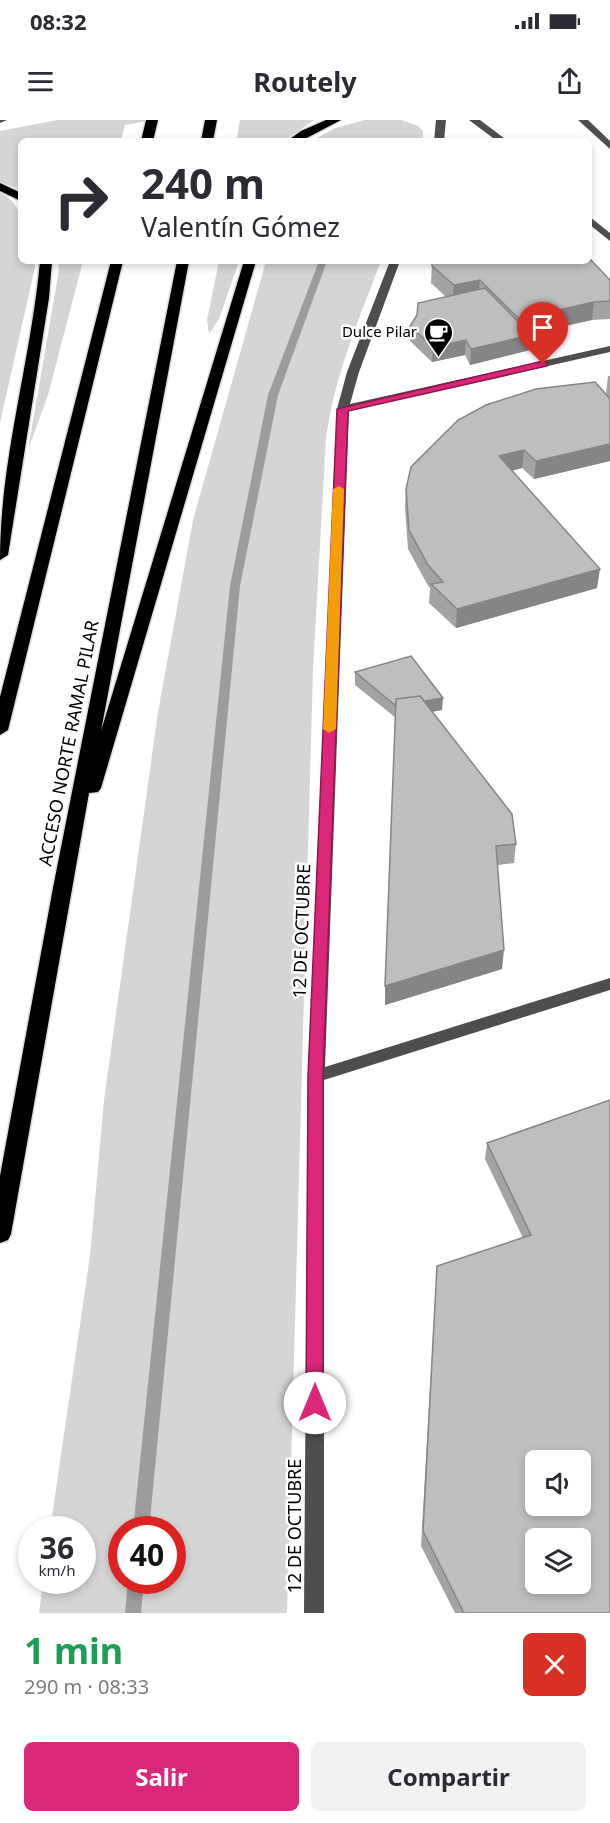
<!DOCTYPE html>
<html lang="es">
<head>
<meta charset="utf-8">
<style>
  :root { --surface:#fff; --page:#f2f2f3; --text:#2b2b33; --muted:#7c7c81; --accent:#db2777 }
  body { margin:0; font-family:"Noto Sans",sans-serif; background:var(--page); color:var(--text); height:100vh; display:flex; flex-direction:column; font-size:22px; white-space:nowrap }
  * { box-sizing:border-box; margin:0 }
  p { font-size:20px; color:var(--muted) }
  .icon { flex:none; width:33px; height:33px; fill:none; stroke:currentColor; stroke-width:2; stroke-linecap:round; stroke-linejoin:round }
  .map { position:relative; height:1493px; overflow:hidden }
  .drawer { display:flex; flex-direction:column; background:var(--surface); flex:1 }
  .drawer>* { flex:none }
  .hud { position:absolute; left:18px; top:18px; width:574px; height:126px; border-radius:9px; box-shadow:0 3px 9px #0003; background:#fff; color:var(--text); overflow:hidden }
  .tools { position:absolute; left:525px; top:1330px; display:grid; gap:12px }
  .tools a { display:grid; place-items:center; width:66px; height:66px; border-radius:9px; background:var(--surface); box-shadow:0 3px 9px #0003; font-size:30px }
  .speed { position:absolute; left:18px; top:1396px; display:flex; gap:12px; font-size:30px; font-weight:700; text-align:center }
  .speed>* { display:grid; place-content:center; width:78px; height:78px; border-radius:50%; background:var(--surface); box-shadow:0 3px 9px #0003; line-height:1 }
  .speed small { font-size:15px; font-weight:400 }
  .speed .limit { border:9px solid #d22; background:#fff; color:#111 }
  .pin { position:absolute; display:grid; place-items:center; width:51px; height:51px; color:#fff; margin:-62px -26px; border-radius:50% 50% 50% 0; rotate:-45deg; box-shadow:0 0 6px #0007 }
  .pin .icon { rotate:45deg }
  .me { position:absolute; width:66px; margin:-33px; rotate:0deg; stroke-linejoin:round; filter:drop-shadow(0 0 4px #0008) }
  .turn { display:flex; align-items:center; gap:21px; height:126px; padding:0 24px; font-size:27px }
  .turn .icon { width:78px; height:78px; stroke-width:2.5 }
  .turn b { display:block; font-size:42px; line-height:51px }
  .round { display:grid; place-items:center; flex:none; width:63px; height:63px; border-radius:9px; background:var(--page) }
  .headline { display:flex; align-items:center; justify-content:space-between; height:102px; padding:0 24px }
  h1 { font-size:36px; font-weight:700; line-height:45px; color:#1e9e55 }
  .cta { display:flex; gap:12px; margin-top:auto; padding:12px 24px }
  .cta a { flex:1; height:69px; border-radius:9px; background:var(--accent); color:#fff; font-size:24px; font-weight:700; line-height:69px; text-align:center }
  .cta a+a { background:var(--page); color:var(--text) }
  .status { display:flex; justify-content:space-between; align-items:center; height:42px; padding:0 30px; background:var(--surface); direction:ltr }
  .status svg { height:16px; fill:currentColor }
  header { display:flex; justify-content:space-between; align-items:center; height:78px; padding:0 24px; background:var(--surface); font-size:27px; font-weight:700 }
  .map>svg:first-child { display:block }
  .green { fill:#d5d5d5; fill-rule:evenodd }
  .lines { fill:none; stroke-linecap:round; stroke-linejoin:round }
  .stream { fill:#9c9c9c; fill-rule:evenodd }
  .highway-casing { stroke:#dbdbdb; stroke-width:3 }
  .minor { fill:#4e4e4e; fill-rule:evenodd }
  .highway { fill:#000; fill-rule:evenodd }
  .wall { fill:#a3a3a3 }
  .shaded-wall { fill:#858585 }
  .building { fill:#bebebe; stroke:#858585; stroke-width:1.5; fill-rule:evenodd }
  .route { fill:#db2777; stroke:#8e194d; stroke-width:1.5 }
  .slow { fill:#f59e0b }
  .labels { text-anchor:middle; stroke-width:5; stroke-linejoin:round; paint-order:stroke }
  .far-poi-label { font-size:15px; fill:#000; stroke:#fff; text-anchor:end }
  .street-label { font-size:18px; fill:#000; stroke:#fff }
</style>
</head>
<body>
<div class="status"><b>08:32</b><svg viewBox="0 0 49 12"><path d="M0 12V9h3v3zM5 12V6h3v6zM10 12V3h3v9zM15 12V0h3v12zM26 1h20v11H26zM47 4h2v5h-2z"/></svg></div>
<header><svg class="icon" aria-label="menu" viewBox="0 0 24 24"><path d="M4 6h16M4 12h16M4 18h16"/></svg>Routely<svg class="icon" aria-label="share" viewBox="0 0 24 24"><path d="M12 15V3M7 8l5-5 5 5M5 13v7h14v-7"/></svg></header>
<div class="map">
<svg width="610" height="1493" viewBox="0 0 610 1493">
  <rect width="100%" height="100%" fill="#fff"/>
  <path class="green" d="M 58,0 L 152,0 L 125,5 L 121,21 L 21,21 L 21,70 L 0,62 L 0,11 Z
    M 240,0 L 314,0 L 284,21 L 236,21 Z
    M 365,0 L 402,0 L 418,6 L 423,11 L 423,21 L 312,21 L 335,8 Z
    M 0,73 C 28,85 21,116 21,141 L 34,141 L 35,147 L 0,303 Z
    M 58,141 L 83,141 L 48,275 L 28,330 L 59,150 Z
    M 219,141 L 239,141 L 219,199 L 209,214 L 207,200 Z
    M 266,141 L 381,141 C 359,199 334,257 326,319 L 313,549 L 287,1493 L 39,1493 L 43,1461 L 82,1461 L 82,1410 L 50,1410 L 90,1136 L 104,980 L 158,592 L 193,400 ZM 122,1410 L 172,1410 L 172,1461 L 122,1461 Z"/>
  <g class="lines">
    <path class="stream" d="M 319,141 L 327,141 L 278,275 L 240,466 L 149,1410 L 133,1410 L 230,466 L 268,275 Z
      M 128,1461 L 144,1461 L 141,1493 L 125,1493 Z"/>
    <defs>
      <path id="highway" d="M 146,0 L 158,0 L 153,21 L 141,21 Z
        M 205,0 L 217,0 L 213,21 L 201,21 Z
        M 326,0 L 341,0 L 301,21 L 287,21 L 301,11 Z
        M 0,63 L 21,73 L 21,81 L 0,71 Z
        M 40,141 L 52,141 L 49,178 L 8,435 L 0,440 C 0,339 31,241 40,141 Z
        M 111,141 L 123,141 L 8,610 L 0,615 L 0,577 Z
        M 177,141 L 189,141 L 101,611 L 244,141 L 256,141 L 101,668 L 98,672 L 89,673 L 11,1114 L 8,1120 L 0,1123 L 0,1056 L 53,768 Z"/>
    </defs>
    <use href="#highway" class="highway-casing"/>
    <path class="minor" d="M 0,0 L 7,0 L 0,3 Z
      M 436,0 L 446,0 L 444,21 L 434,21 Z
      M 469,0 L 480,0 L 508,21 L 497,21 Z
      M 578,0 L 588,0 L 610,21 L 610,29 Z
      M 590,97 L 610,113 L 610,121 L 590,105 Z
      M 390,141 L 400,141 L 359,252 L 350,284 L 610,226 L 610,232 L 349,291 L 325,947 L 610,858 L 610,870 L 324,960 L 324,1493 L 304,1493 L 308,956 L 337,289 L 347,252 Z"/>
    <use href="#highway" class="highway"/>
  </g>
  <path class="wall" d="M 432,141 L 590,141 L 610,160 L 610,199 L 592,200 L 530,214 L 530,230 L 470,245 L 465,235 L 432,242 L 410,221 L 410,206 L 417,195 L 446,177 L 431,163 Z
    M 608,256 L 610,256 L 610,278 L 606,274 Z
    M 610,279 L 610,341 L 534,359 L 522,348 L 512,351 L 597,468 L 456,508 L 429,483 L 430,468 L 427,464 L 408,429 L 405,387 L 406,369 Z
    M 355,552 L 442,590 L 432,592 L 516,724 L 514,743 L 498,745 L 502,849 L 385,885 L 396,598 L 355,565 Z
    M 610,980 L 610,1493 L 455,1493 L 421,1426 L 437,1146 L 523,1118 L 485,1039 L 487,1023 Z"/>
  <path class="shaded-wall" d="M 480,160 L 478,177 L 452,183 L 454,165 Z
    M 594,182 L 592,200 L 517,216 L 519,199 Z
    M 531,215 L 530,230 L 470,245 L 471,229 Z
    M 466,220 L 465,235 L 432,242 L 433,227 Z
    M 610,324 L 610,341 L 534,359 L 536,341 Z
    M 524,330 L 522,348 L 497,354 L 499,336 Z
    M 600,449 L 597,468 L 456,508 L 457,489 Z
    M 443,578 L 442,590 L 396,598 L 396,586 Z
    M 504,830 L 502,849 L 385,885 L 385,866 Z"/>
  <path class="building" d="M 590,139 L 610,160 L 610,181 L 594,182 L 519,199 L 480,160 L 454,165 L 432,146 L 432,141 L 590,141 Z
    M 485,168 L 531,215 L 471,229 L 466,220 L 433,227 L 410,206 L 417,195 L 418,183 Z
    M 595,262 L 610,279 L 610,324 L 536,341 L 524,330 L 499,336 L 600,449 L 457,489 L 431,464 L 443,462 L 428,445 L 409,410 L 406,369 L 411,347 L 458,300 L 486,285 L 536,269 Z
    M 411,536 L 443,578 L 424,581 L 420,576 L 396,579 L 396,586 L 355,552 Z
    M 420,576 L 512,694 L 516,724 L 496,726 L 504,830 L 385,866 L 396,579 Z
    M 610,980 L 610,1493 L 464,1493 L 423,1411 L 437,1146 L 531,1115 L 487,1023 ZM 536,1341 L 580,1341 L 580,1386 L 536,1386 ZM 536,1419 L 580,1419 L 580,1464 L 536,1464 Z"/>
  <path class="route" d="M 543,241 L 547,242 L 547,246 L 348,291 L 323,956 L 323,1283 L 321,1289 L 315,1291 L 309,1289 L 306,1283 L 308,956 L 337,289 Z"/>
  <path class="slow" d="M 339,366 L 344,369 L 336,609 L 329,613 L 323,609 L 333,369 Z"/>
  <defs>
    <symbol id="cafe-pin" viewBox="-11 -11 22 30"><path d="M0 17L-7.5 6A9.5 9.5 0 1 1 7.5 6Z" fill="#000" stroke="#fff"/><path d="M-5.5-4.5H6V0H3Q3 3.5 0 3.5H-2.5Q-5.5 3.5-5.5 0ZM3-3.2v2h1.7v-2ZM-6 4.5H4V6H-6Z" fill="#fff"/></symbol>
  </defs>
  <g fill-rule="evenodd">
    <use href="#cafe-pin" x="422" y="196" width="33" height="45"/>
  </g>
  <g class="labels">
    <g class="far-poi-label">
      <text x="417" y="217">Dulce Pilar</text>
    </g>
    <g class="street-label">
      <text transform="translate(69 623) rotate(-79)" y="6">ACCESO NORTE RAMAL PILAR</text>
      <text transform="translate(302 811) rotate(-88)" y="6">12 DE OCTUBRE</text>
      <text transform="translate(295 1406) rotate(-90)" y="6">12 DE OCTUBRE</text>
    </g>
  </g>
</svg>
<div class="tools">
<a><svg class="icon" aria-label="sound" viewBox="0 0 24 24"><path d="M4 9h4l5-4v14l-5-4H4zM17 9q2 3 0 6"/></svg></a>
<a><svg class="icon" aria-label="layers" viewBox="0 0 24 24"><path d="M12 4l9 5-9 5-9-5zM3 14l9 5 9-5"/></svg></a>
</div>
<div class="speed"><div>36<small>km/h</small></div><div class="limit">40</div></div>
<div class="pin" style="left:543px;top:244px;background:#d93025"><svg class="icon" aria-label="arrive" viewBox="0 0 24 24"><path d="M6 21V4h12l-3 4 3 4H6"/></svg></div>
<svg class="me" style="left:315px;top:1283px" viewBox="-20 -20 40 40"><circle r="19" fill="#fff"/><path d="M0-13L10 11 0 6-10 11z" fill="#db2777"/></svg>
<div class="hud">
<div class="turn"><svg class="icon" aria-label="right" viewBox="0 0 24 24"><path d="M7 20v-9h11M14 6l5 5-5 5"/></svg><div><b>240 m</b>Valentín Gómez</div></div>
</div>
</div>
<section class="drawer">
<div class="headline"><div><h1>1 min</h1><p>290 m · 08:33</p></div><a class="round" style="background:#d93025;color:#fff"><svg class="icon" aria-label="close" viewBox="0 0 24 24"><path d="M6 6l12 12M18 6L6 18"/></svg></a></div>
<div class="cta"><a>Salir</a><a>Compartir</a></div>
</section>
</body>
</html>
